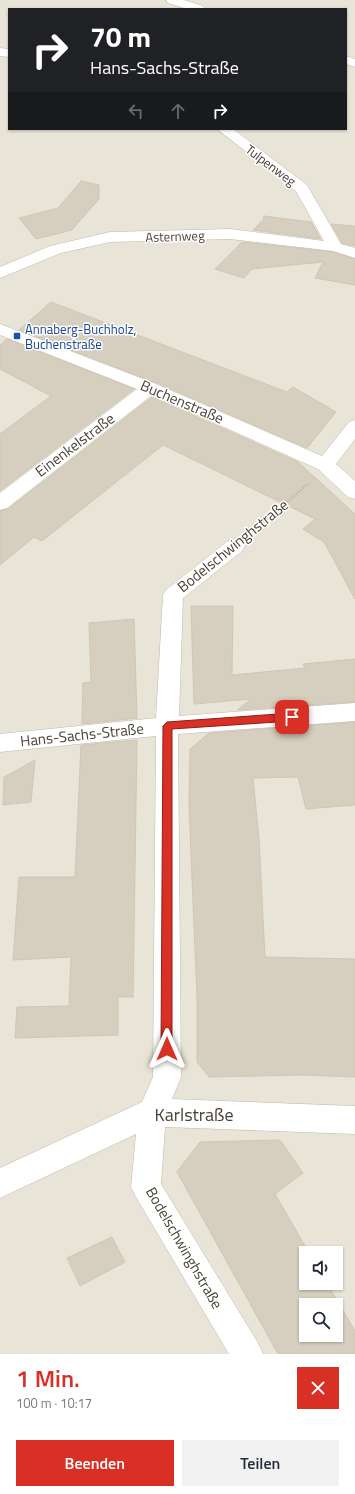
<!DOCTYPE html>
<html lang="de">
<head>
<meta charset="utf-8">
<style>
  :root { --surface:#fff; --page:#f2f2f3; --text:#1f2937; --muted:#747a83; --accent:#d93025 }
  body { margin:0; font-family:"Titillium Web",sans-serif; background:var(--page); color:var(--text); height:100vh; display:flex; flex-direction:column; font-size:15px; white-space:nowrap }
  * { box-sizing:border-box; margin:0 }
  p { font-size:13px; color:var(--muted) }
  .icon { flex:none; width:22px; height:22px; fill:none; stroke:currentColor; stroke-width:2; stroke-linecap:round; stroke-linejoin:round }
  .map { position:relative; height:1354px; overflow:hidden }
  .sheet { display:flex; flex-direction:column; background:var(--surface); flex:1 }
  .sheet>* { flex:none }
  .banner { position:absolute; left:8px; top:8px; width:339px; height:122px; border-radius:0px; box-shadow:0 1px 3px #0004; background:#202124; color:#fff; overflow:hidden }
  .tools { position:absolute; left:299px; top:1246px; display:grid; gap:8px }
  .tools a { display:grid; place-items:center; width:44px; height:44px; border-radius:0px; background:var(--surface); box-shadow:0 1px 3px #0004; font-size:20px }
  .pin { position:absolute; display:grid; place-items:center; width:34px; height:34px; color:#fff; margin:-17px; border-radius:8px; box-shadow:0 2px 6px #0006 }
  .me { position:absolute; width:44px; margin:-22px; rotate:0deg; stroke-linejoin:round; filter:drop-shadow(0 0 3px #0008) }
  .turn { display:flex; align-items:center; gap:14px; height:84px; padding:0 16px; font-size:18px }
  .turn .icon { width:52px; height:52px; stroke-width:2.5 }
  .turn b { display:block; font-size:28px; line-height:34px }
  .lanes { display:flex; align-items:center; height:38px; padding:0 16px; background:#0003; justify-content:center; gap:20px; direction:ltr }
  .lanes .off { opacity:.35 }
  .round { display:grid; place-items:center; flex:none; width:42px; height:42px; border-radius:0px; background:var(--page) }
  .head { display:flex; align-items:center; justify-content:space-between; height:68px; padding:0 16px }
  h1 { font-size:24px; font-weight:600; line-height:30px; color:var(--accent) }
  .button { display:flex; gap:8px; margin-top:auto; padding:8px 16px }
  .button a { flex:1; height:46px; border-radius:0px; background:var(--accent); color:#fff; font-size:16px; font-weight:600; line-height:46px; text-align:center }
  .button a+a { background:var(--page); color:var(--text) }
  .map>svg:first-child { display:block }
  .residential { fill:#e8e4d7; fill-rule:evenodd }
  .building { fill:#d6cebe; stroke:#d1c6b2; fill-rule:evenodd }
  .lines { fill:none; stroke-linecap:round; stroke-linejoin:round }
  .street-casing { stroke:#c0baac; stroke-width:1 }
  .path-far1 { stroke:#c2b69d; stroke-width:2; stroke-dasharray:1.5 1.5; stroke-linecap:butt }
  .path { stroke:#c2b69d; stroke-width:2.5; stroke-dasharray:2 2; stroke-linecap:butt }
  .street { fill:#fff; fill-rule:evenodd }
  .route { fill:#d93025; stroke:#8d1f18 }
  .transit-dot { fill:#1a4fb4; stroke:#fff; stroke-width:1.5 }
  .labels { text-anchor:middle; stroke-width:3; stroke-linejoin:round; paint-order:stroke }
  .far-street-label { font-size:13px; fill:#484237; stroke:#fff }
  .far-transit-label { font-size:13px; fill:#164399; stroke:#fff; text-anchor:start }
  .street-label { font-size:15px; fill:#484237; stroke:#fff }
  .near-street-label { font-size:18px; fill:#484237; stroke:#fff }
</style>
</head>
<body>
<div class="map">
<svg width="355" height="1354" viewBox="0 0 355 1354">
  <rect width="100%" height="100%" fill="#f4f1e9"/>
  <path class="residential" d="M 0,0 L 355,0 L 355,1354 L 0,1354 ZM 9,9 L 346,9 L 346,129 L 9,129 ZM 306,1253 L 336,1253 L 336,1283 L 306,1283 ZM 306,1305 L 336,1305 L 336,1335 L 306,1335 Z"/>
  <path class="building" d="M 81,181 L 99,185 L 99,199 L 72,230 L 36,239 L 19,218 L 58,208 Z
    M 264,216 L 311,222 L 321,239 L 253,230 L 263,220 Z
    M 331,224 L 355,226 L 355,246 L 342,243 Z
    M 242,242 L 333,252 L 355,259 L 355,285 L 315,278 L 323,262 L 252,269 L 244,278 L 215,269 Z
    M 51,302 L 287,392 L 293,387 L 336,412 L 307,448 L 157,383 L 19,330 Z
    M 7,339 L 134,389 L 0,491 L 0,434 L 51,396 L 0,369 L 0,345 Z
    M 152,397 L 298,462 L 355,514 L 355,599 L 324,542 L 303,529 L 315,519 L 163,445 L 42,541 L 34,537 L 0,565 L 0,511 L 8,509 Z
    M 191,606 L 233,606 L 232,675 L 305,668 L 303,664 L 355,659 L 355,702 L 237,710 L 251,699 L 194,704 Z
    M 134,619 L 137,718 L 82,724 L 83,683 L 91,682 L 89,623 Z
    M 355,722 L 355,805 L 306,809 L 298,777 L 253,778 L 259,839 L 265,957 L 355,959 L 355,1077 L 303,1075 L 209,1077 L 197,1062 L 197,997 L 189,805 L 190,749 L 209,733 Z
    M 137,740 L 133,997 L 118,997 L 118,1035 L 15,1038 L 17,1007 L 69,1006 L 71,957 L 13,960 L 19,877 L 75,877 L 81,745 Z
    M 35,760 L 31,802 L 3,805 L 4,777 Z
    M 280,1140 L 303,1173 L 275,1194 L 309,1253 L 306,1253 L 306,1283 L 327,1283 L 355,1331 L 355,1354 L 278,1354 L 177,1172 L 200,1142 ZM 306,1305 L 336,1305 L 336,1335 L 306,1335 Z
    M 112,1237 L 125,1262 L 80,1286 L 67,1258 Z"/>
  <g class="lines">
    <defs>
      <path id="street" d="M 166,0 L 184,0 L 203,6 L 205,9 L 187,9 L 168,3 Z
        M 0,48 L 9,49 L 9,57 L 0,56 Z
        M 346,56 L 355,59 L 355,67 L 346,64 Z
        M 217,129 L 233,129 L 307,185 L 341,244 L 355,248 L 355,258 L 333,251 L 230,239 L 110,242 L 61,253 L 0,278 L 0,267 L 50,246 L 110,232 L 230,229 L 324,241 L 296,191 Z
        M 0,324 L 156,384 L 322,456 L 349,422 L 355,420 L 355,439 L 336,464 L 355,481 L 355,499 L 348,497 L 318,469 L 152,395 L 7,508 L 0,510 L 0,493 L 137,389 L 0,335 Z
        M 235,539 L 242,541 L 245,546 L 242,551 L 183,598 L 179,716 L 355,703 L 355,721 L 178,734 L 181,1077 L 172,1099 L 355,1106 L 355,1134 L 165,1127 L 161,1184 L 258,1343 L 263,1354 L 229,1354 L 136,1197 L 131,1187 L 136,1134 L 0,1198 L 0,1168 L 142,1102 L 153,1077 L 156,736 L 0,752 L 0,734 L 156,718 L 163,595 L 166,590 L 228,541 Z"/>
    </defs>
    <use href="#street" class="street-casing"/>
    <path class="path-far1" d="M 271,516 L 308,484"/>
    <path class="path" d="M 254,530 L 272,515"/>
    <use href="#street" class="street"/>
  </g>
  <path class="route" d="M 292,713 L 297,717 L 292,721 L 172,729 L 172,1049 L 171,1052 L 167,1054 L 163,1052 L 161,1049 L 163,726 L 167,722 Z"/>
  <rect class="transit-dot" x="13" y="332" width="8" height="8" rx="2"/>
  <g class="labels">
    <g class="far-street-label">
      <text transform="translate(271 165) rotate(37)" y="5">Tulpenweg</text>
      <text transform="translate(175 236) rotate(-2)" y="5">Asternweg</text>
    </g>
    <g class="far-transit-label">
      <text x="25" y="334">Annaberg-Buchholz,<tspan x="25" dy="15">Buchenstraße</tspan></text>
    </g>
    <g class="street-label">
      <text transform="translate(182 402) rotate(23)" y="5">Buchenstraße</text>
      <text transform="translate(75 445) rotate(-37)" y="5">Einenkelstraße</text>
      <text transform="translate(233 546) rotate(-39)" y="5">Bodelschwinghstraße</text>
      <text transform="translate(82 735) rotate(-6)" y="5">Hans-Sachs-Straße</text>
      <text transform="translate(184 1248) rotate(60)" y="5">Bodelschwinghstraße</text>
    </g>
    <g class="near-street-label">
      <text x="194" y="1121">Karlstraße</text>
    </g>
  </g>
</svg>
<div class="tools">
<a><svg class="icon" aria-label="sound" viewBox="0 0 24 24"><path d="M4 9h4l5-4v14l-5-4H4zM17 9q2 3 0 6"/></svg></a>
<a><svg class="icon" aria-label="search" viewBox="0 0 24 24"><circle cx="10" cy="10" r="6"/><path d="M15 15l6 6"/></svg></a>
</div>
<div class="pin" style="left:292px;top:717px;background:#d93025"><svg class="icon" aria-label="arrive" viewBox="0 0 24 24"><path d="M6 21V4h12l-3 4 3 4H6"/></svg></div>
<svg class="me" style="left:167px;top:1049px" viewBox="-20 -20 40 40"><path d="M0-17L14 15 0 8-14 15z" fill="#d93025" stroke="#fff" stroke-width="4"/></svg>
<div class="banner">
<div class="turn"><svg class="icon" aria-label="right" viewBox="0 0 24 24"><path d="M7 20v-9h11M14 6l5 5-5 5"/></svg><div><b>70 m</b>Hans-Sachs-Straße</div></div>
<div class="lanes"><svg class="icon off" aria-label="left" viewBox="0 0 24 24"><path d="M17 20v-9H6M10 6l-5 5 5 5"/></svg><svg class="icon off" aria-label="ahead" viewBox="0 0 24 24"><path d="M12 20V5M6 11l6-6 6 6"/></svg><svg class="icon" aria-label="right" viewBox="0 0 24 24"><path d="M7 20v-9h11M14 6l5 5-5 5"/></svg></div>
</div>
</div>
<section class="sheet">
<div class="head"><div><h1>1 Min.</h1><p>100 m · 10:17</p></div><a class="round" style="background:#d93025;color:#fff"><svg class="icon" aria-label="close" viewBox="0 0 24 24"><path d="M6 6l12 12M18 6L6 18"/></svg></a></div>
<div class="button"><a>Beenden</a><a>Teilen</a></div>
</section>
</body>
</html>
